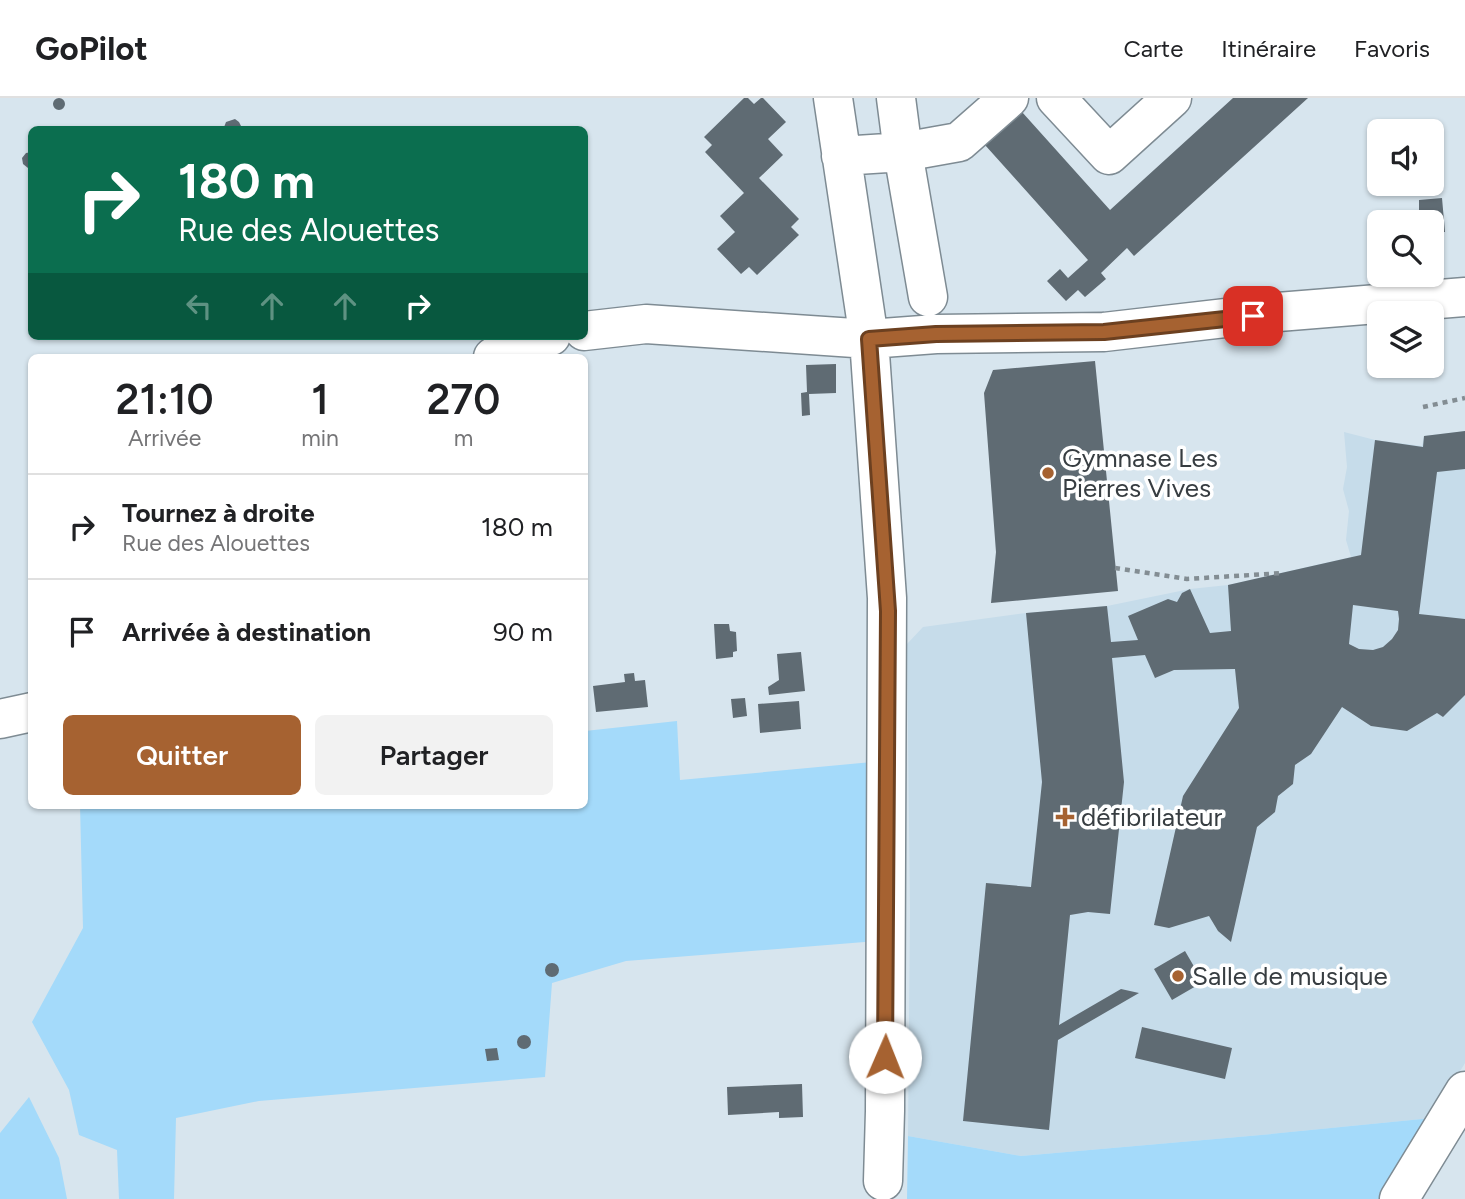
<!DOCTYPE html>
<html lang="fr">
<head>
<meta charset="utf-8">
<style>
  :root { --surface:#fff; --page:#f2f2f2; --text:#202124; --muted:#757577; --line:#e0e0e0; --accent:#a66231 }
  body { margin:0; font-family:Figtree,sans-serif; background:var(--page); color:var(--text); height:100vh; display:flex; flex-direction:column; font-size:26px; white-space:nowrap }
  * { box-sizing:border-box; margin:0 }
  p { font-size:23px; color:var(--muted) }
  .icon { flex:none; width:38px; height:38px; fill:none; stroke:currentColor; stroke-width:2; stroke-linecap:round; stroke-linejoin:round }
  .map { position:relative; flex:1; overflow:hidden }
  .panel { position:absolute; left:28px; top:256px; width:560px; height:455px; display:flex; flex-direction:column; background:var(--surface); border-radius:10px; box-shadow:0 2px 5px #0004 }
  .panel>* { flex:none }
  .top-card { position:absolute; left:28px; top:28px; width:560px; height:214px; border-radius:10px; box-shadow:0 2px 5px #0004; background:#0b6e4f; color:#fff; overflow:hidden }
  .fabs { position:absolute; left:1367px; top:21px; display:grid; gap:14px }
  .fabs a { display:grid; place-items:center; width:77px; height:77px; border-radius:10px; background:var(--surface); box-shadow:0 2px 5px #0004; font-size:35px }
  .pin { position:absolute; display:grid; place-items:center; width:60px; height:60px; color:#fff; margin:-30px; border-radius:14px; box-shadow:0 4px 10px #0006 }
  .me { position:absolute; width:77px; margin:-38px; rotate:1deg; stroke-linejoin:round; filter:drop-shadow(0 0 5px #0008) }
  .turn { display:flex; align-items:center; gap:24px; height:147px; padding:0 35px; font-size:32px }
  .turn .icon { width:91px; height:91px; stroke-width:2.5 }
  .turn b { display:block; font-size:49px; line-height:60px }
  .lanes { display:flex; align-items:center; height:66px; padding:0 35px; background:#0003; justify-content:center; gap:35px; direction:ltr }
  .lanes .off { opacity:.35 }
  .eta { display:flex; justify-content:space-evenly; align-items:center; height:119px; text-align:center }
  .eta b { font-size:42px; font-weight:600; line-height:49px }
  .button { display:flex; gap:14px; margin-top:auto; padding:14px 35px }
  .button a { flex:1; height:80px; border-radius:10px; background:var(--accent); color:#fff; font-size:28px; font-weight:600; line-height:80px; text-align:center }
  .button a+a { background:var(--page); color:var(--text) }
  ul { padding:0; list-style:none }
  li { display:flex; align-items:center; gap:21px; height:105px; padding:0 35px; border-top:2px solid var(--line) }
  li div { flex:1 }
  li b { display:block; font-size:26px }
  li em { font-style:normal }
  header { display:flex; align-items:center; gap:42px; box-sizing:border-box; height:98px; padding:0 35px; background:var(--surface); border-bottom:2px solid var(--line) }
  header strong { font-size:33px }
  nav { display:flex; gap:38px; margin-inline-start:auto; font-size:24px }
  .map>svg:first-child { display:block }
  .built { fill:#c6dcea }
  .green { fill:#a4dafa }
  .building { fill:#5f6b73; fill-rule:evenodd }
  .lines { fill:none; stroke-linecap:round; stroke-linejoin:round }
  .minor-casing { stroke:#7e8b93; stroke-width:41 }
  .path { stroke:#838d93; stroke-width:4.5; stroke-dasharray:5 5; stroke-linecap:butt }
  .minor { stroke:#fff; stroke-width:38 }
  .route-casing { stroke:#6c4020; stroke-width:18 }
  .route { stroke:#a66231; stroke-width:12 }
  .poi-dot { fill:#a66231; stroke:#fff; stroke-width:2.5 }
  .labels { text-anchor:middle; stroke-width:7; stroke-linejoin:round; paint-order:stroke }
  .poi-label { font-size:26px; fill:#373d41; stroke:#fff; text-anchor:start }
</style>
</head>
<body>
<header>
<strong>GoPilot</strong>
<nav><a>Carte</a><a>Itinéraire</a><a>Favoris</a></nav>
</header>
<div class="map">
<svg width="1465" height="1101" viewBox="0 0 1465 1101">
  <rect width="100%" height="100%" fill="#d7e5ee"/>
  <path class="built" d="M 1465,333 L 1465,965 L 1432,1020 L 1261,1037 L 1021,1058 L 908,1038 L 910,814 L 907,546 L 923,529 L 1026,515 L 1107,508 L 1190,491 L 1228,487 L 1351,459 L 1346,442 L 1349,413 L 1343,391 L 1347,369 L 1344,334 L 1375,342 L 1422,348 L 1424,338 Z"/>
  <path class="green" d="M 677,623 L 680,682 L 872,664 L 877,843 L 626,863 L 552,885 L 545,979 L 259,1003 L 176,1020 L 174,1101 L 119,1101 L 117,1052 L 79,1037 L 69,992 L 32,924 L 83,830 L 80,707 L 584,707 L 585,633 Z
    M 29,999 L 59,1060 L 67,1101 L 0,1101 L 0,1035 Z
    M 1432,1020 L 1384,1101 L 907,1101 L 908,1038 L 1021,1058 L 1261,1037 Z"/>
  <path class="building" d="M53 6a6 6 0 1 1 12 0a6 6 0 1 1-12 0Z
    M 744,0 L 748,0 L 754,6 L 761,0 L 763,0 L 786,24 L 768,41 L 783,57 L 759,80 L 799,121 L 791,129 L 799,137 L 757,177 L 749,169 L 741,176 L 717,151 L 735,134 L 720,118 L 744,95 L 705,54 L 712,47 L 704,39 Z
    M 1233,0 L 1308,0 L 1134,158 L 1127,150 L 1101,175 L 1106,181 L 1085,199 L 1078,192 L 1066,203 L 1047,183 L 1060,171 L 1068,180 L 1088,162 L 985,47 L 1022,14 L 1110,112 Z
    M 235,21 L 239,24 L 243,32 L 223,32 L 226,24 Z
    M 32,54 L 32,70 L 28,70 L 23,66 L 22,60 L 26,55 Z
    M 1442,100 L 1445,134 L 1432,135 L 1432,124 L 1414,124 L 1413,113 L 1419,113 L 1419,102 Z
    M 1095,263 L 1118,493 L 991,505 L 996,454 L 984,295 L 993,272 Z
    M 836,266 L 836,295 L 809,296 L 810,317 L 802,318 L 801,295 L 807,294 L 806,267 Z
    M 1465,333 L 1465,371 L 1437,374 L 1419,516 L 1465,521 L 1465,597 L 1443,619 L 1437,615 L 1407,633 L 1371,628 L 1342,609 L 1311,656 L 1295,667 L 1293,686 L 1278,698 L 1275,714 L 1257,729 L 1231,844 L 1218,833 L 1209,818 L 1169,830 L 1154,827 L 1183,698 L 1239,610 L 1235,571 L 1174,572 L 1155,580 L 1145,557 L 1112,560 L 1124,684 L 1110,816 L 1088,814 L 1070,817 L 1059,927 L 1121,891 L 1139,895 L 1058,942 L 1049,1032 L 963,1023 L 986,785 L 1031,789 L 1042,684 L 1026,515 L 1107,508 L 1111,544 L 1138,542 L 1128,518 L 1168,501 L 1177,504 L 1182,495 L 1190,491 L 1210,535 L 1231,533 L 1228,487 L 1361,457 L 1375,342 L 1423,349 L 1424,338 ZM 1353,507 L 1398,513 L 1399,521 L 1398,532 L 1392,541 L 1383,549 L 1373,552 L 1359,551 L 1349,546 Z
    M 714,526 L 729,526 L 730,533 L 736,534 L 737,553 L 733,554 L 733,559 L 716,561 Z
    M 801,554 L 805,593 L 769,597 L 768,589 L 779,582 L 777,556 Z
    M 634,575 L 635,583 L 645,582 L 648,609 L 596,614 L 593,588 L 625,584 L 624,576 Z
    M 745,600 L 747,618 L 733,620 L 731,601 Z
    M 799,603 L 801,631 L 760,635 L 758,606 Z
    M 1185,853 L 1203,884 L 1172,902 L 1154,871 Z
    M545 872a7 7 0 1 1 14 0a7 7 0 1 1-14 0Z
    M 1142,929 L 1232,950 L 1225,981 L 1135,960 Z
    M517 944a7 7 0 1 1 14 0a7 7 0 1 1-14 0Z
    M 497,950 L 499,962 L 487,963 L 485,951 Z
    M 802,986 L 803,1019 L 779,1020 L 779,1014 L 728,1017 L 727,989 Z"/>
  <g class="lines">
    <defs>
      <path id="minor" d="M 833,0 L 869,241 L 887,500 L 885,1013 L 883,1083
        M 896,0 L 903,54 L 928,199
        M 1056,0 L 1109,57 L 1172,0
        M 841,58 L 903,54 L 959,44 L 1009,0
        M 584,233 L 646,226 L 869,241 L 936,236 L 1104,234 L 1278,214 L 1465,199
        M 493,259 L 515,247 L 551,238
        M 0,621 L 32,614
        M 1399,1101 L 1465,993"/>
    </defs>
    <use href="#minor" class="minor-casing"/>
    <path class="path" d="M 1423,309 L 1465,300
      M 1115,470 L 1187,481 L 1283,475"/>
    <use href="#minor" class="minor"/>
  </g>
  <g class="lines">
    <defs>
      <path id="route" d="M 885,959 L 888,513 L 869,241 L 936,236 L 1104,234 L 1253,218"/>
    </defs>
    <use href="#route" class="route-casing"/>
    <use href="#route" class="route"/>
  </g>
  <g class="poi-dot">
    <circle cx="1048" cy="375" r="7"/>
    <path d="M1061.5 708.5h7v7h7v7h-7v7h-7v-7h-7v-7h7z"/>
    <circle cx="1178" cy="878" r="7"/>
  </g>
  <g class="labels">
    <g class="poi-label">
      <text x="1062" y="369">Gymnase Les<tspan x="1062" dy="30">Pierres Vives</tspan></text>
      <text x="1081" y="728">défibrilateur</text>
      <text x="1192" y="887">Salle de musique</text>
    </g>
  </g>
</svg>
<div class="fabs">
<a><svg class="icon" aria-label="sound" viewBox="0 0 24 24"><path d="M4 9h4l5-4v14l-5-4H4zM17 9q2 3 0 6"/></svg></a>
<a><svg class="icon" aria-label="search" viewBox="0 0 24 24"><circle cx="10" cy="10" r="6"/><path d="M15 15l6 6"/></svg></a>
<a><svg class="icon" aria-label="layers" viewBox="0 0 24 24"><path d="M12 4l9 5-9 5-9-5zM3 14l9 5 9-5"/></svg></a>
</div>
<div class="pin" style="left:1253px;top:218px;background:#d93025"><svg class="icon" aria-label="arrive" viewBox="0 0 24 24"><path d="M6 21V4h12l-3 4 3 4H6"/></svg></div>
<svg class="me" style="left:885px;top:959px" viewBox="-20 -20 40 40"><circle r="19" fill="#fff"/><path d="M0-13L10 11 0 6-10 11z" fill="#a66231"/></svg>
<div class="top-card">
<div class="turn"><svg class="icon" aria-label="right" viewBox="0 0 24 24"><path d="M7 20v-9h11M14 6l5 5-5 5"/></svg><div><b>180 m</b>Rue des Alouettes</div></div>
<div class="lanes"><svg class="icon off" aria-label="left" viewBox="0 0 24 24"><path d="M17 20v-9H6M10 6l-5 5 5 5"/></svg><svg class="icon off" aria-label="ahead" viewBox="0 0 24 24"><path d="M12 20V5M6 11l6-6 6 6"/></svg><svg class="icon off" aria-label="ahead" viewBox="0 0 24 24"><path d="M12 20V5M6 11l6-6 6 6"/></svg><svg class="icon" aria-label="right" viewBox="0 0 24 24"><path d="M7 20v-9h11M14 6l5 5-5 5"/></svg></div>
</div>
<section class="panel">
<div class="eta">
<div><b>21:10</b><p>Arrivée</p></div>
<div><b>1</b><p>min</p></div>
<div><b>270</b><p>m</p></div>
</div>
<ul>
<li><svg class="icon" aria-label="right" viewBox="0 0 24 24"><path d="M7 20v-9h11M14 6l5 5-5 5"/></svg><div><b>Tournez à droite</b><p>Rue des Alouettes</p></div><em>180 m</em></li>
<li><svg class="icon" aria-label="arrive" viewBox="0 0 24 24"><path d="M6 21V4h12l-3 4 3 4H6"/></svg><div><b>Arrivée à destination</b></div><em>90 m</em></li>
</ul>
<div class="button"><a>Quitter</a><a>Partager</a></div>
</section>
</div>
</body>
</html>
